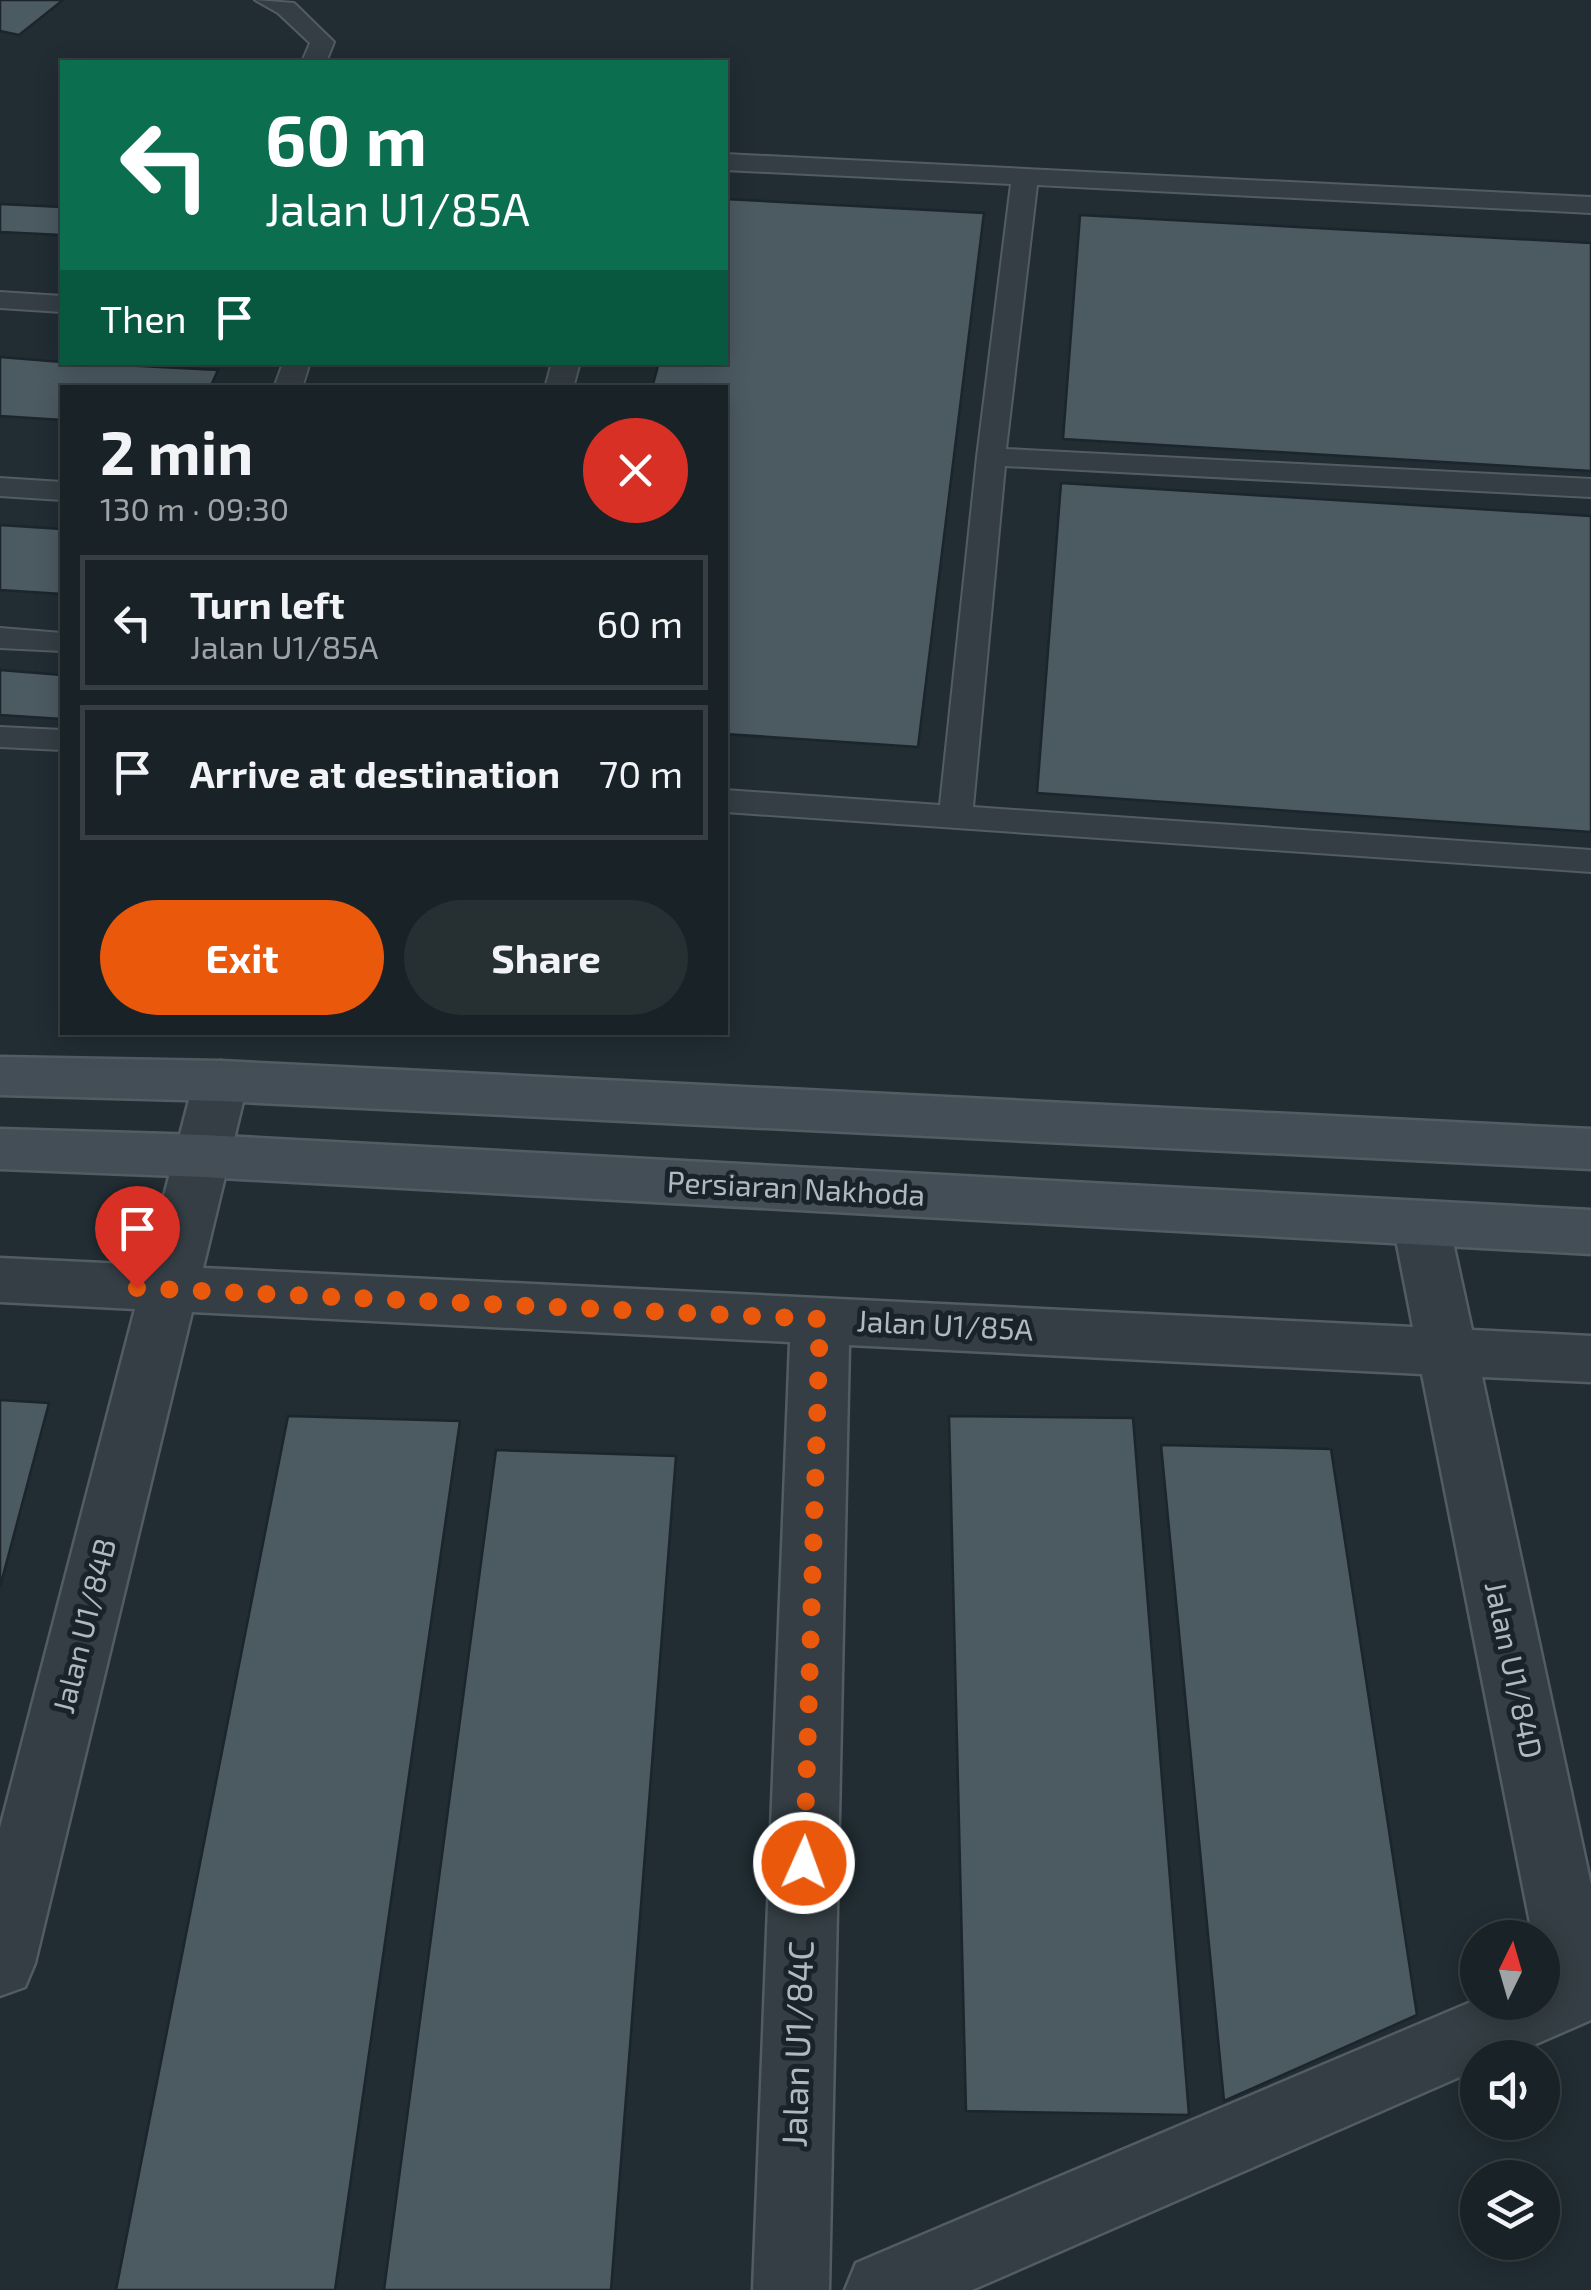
<!DOCTYPE html>
<html lang="en">
<head>
<meta charset="utf-8">
<style>
  :root { --surface:#192226; --page:#262f32; --text:#f1f3f6; --muted:#9fa4a7; --line:#373f43; --accent:#ea580c }
  body { margin:0; font-family:"Exo 2",sans-serif; background:var(--page); color:var(--text); height:100vh; display:flex; flex-direction:column; font-size:38px; white-space:nowrap }
  * { box-sizing:border-box; margin:0 }
  p { font-size:32px; color:var(--muted) }
  .icon { flex:none; width:55px; height:55px; fill:none; stroke:currentColor; stroke-width:2; stroke-linecap:round; stroke-linejoin:round }
  .map { position:relative; flex:1; overflow:hidden }
  .side { position:absolute; left:60px; top:385px; width:668px; height:650px; display:flex; flex-direction:column; background:var(--surface); border-radius:0px; box-shadow:0 5px 25px #0003,0 0 0 2px var(--line) }
  .side>* { flex:none }
  .hud { position:absolute; left:60px; top:60px; width:668px; height:305px; border-radius:0px; box-shadow:0 5px 25px #0003,0 0 0 2px var(--line); background:#0b6e4f; color:#fff; overflow:hidden }
  .needle { width:65px; rotate:5deg }
  .buttons { position:absolute; left:1460px; top:1920px; display:grid; gap:20px }
  .buttons a { display:grid; place-items:center; width:100px; height:100px; border-radius:50%; background:var(--surface); box-shadow:0 5px 25px #0003,0 0 0 2px var(--line); font-size:50px }
  .pin { position:absolute; display:grid; place-items:center; width:85px; height:85px; color:#fff; margin:-102px -42px; border-radius:50% 50% 50% 0; rotate:-45deg; box-shadow:0 0 10px #0007 }
  .pin .icon { rotate:45deg }
  .me { position:absolute; width:110px; margin:-55px; rotate:2deg; stroke-linejoin:round; filter:drop-shadow(0 0 8px #0008) }
  .turn { display:flex; align-items:center; gap:35px; height:210px; padding:0 40px; font-size:45px }
  .turn .icon { width:130px; height:130px; stroke-width:2.5 }
  .turn b { display:block; font-size:70px; line-height:85px }
  .then { display:flex; align-items:center; height:95px; padding:0 40px; background:#0003; gap:20px; font-size:38px }
  .round { display:grid; place-items:center; flex:none; width:105px; height:105px; border-radius:52px; background:var(--page) }
  .head { display:flex; align-items:center; justify-content:space-between; height:170px; padding:0 40px }
  h1 { font-size:60px; font-weight:700; line-height:75px }
  .button { display:flex; gap:20px; margin-top:auto; padding:20px 40px }
  .button a { flex:1; height:115px; border-radius:60px; background:var(--accent); color:#fff; font-size:40px; font-weight:700; line-height:115px; text-align:center }
  .button a+a { background:var(--page); color:var(--text) }
  ul { padding:0; list-style:none }
  li { display:flex; align-items:center; gap:30px; height:135px; margin:0 20px 15px; padding:0 20px; border:5px solid var(--line); border-radius:0px }
  li div { flex:1 }
  li b { display:block; font-size:38px }
  li em { font-style:normal }
  .map>svg:first-child { display:block }
  .building { fill:#4c5a62; stroke:#1c252b; stroke-width:2.5 }
  .lines { fill:none; stroke-linecap:round; stroke-linejoin:round }
  .lane-casing { stroke:#525c62; stroke-width:4 }
  .street-casing { stroke:#525c62; stroke-width:5 }
  .secondary-casing { stroke:#525c62; stroke-width:5 }
  .lane { fill:#343e44; fill-rule:evenodd }
  .street { fill:#343e44; fill-rule:evenodd }
  .secondary { fill:#434e57; fill-rule:evenodd }
  .route { stroke:#ea580c; stroke-width:18; stroke-dasharray:0 32.4 }
  .labels { text-anchor:middle; stroke-width:10; stroke-linejoin:round; paint-order:stroke }
  .street-label { font-size:30px; fill:#aeb9c1; stroke:#1a2329 }
  .near-street-label { font-size:35px; fill:#aeb9c1; stroke:#1a2329 }
</style>
</head>
<body>
<div class="map">
<svg width="1591" height="2290" viewBox="0 0 1591 2290">
  <rect width="100%" height="100%" fill="#212d33"/>
  <path class="building" d="M 0,0 L 63,0 L 19,35 L 0,31 Z
    M 725,199 L 984,213 L 918,747 L 725,734 L 725,388 L 652,388 L 659,362 L 725,362 Z
    M 0,204 L 62,207 L 62,235 L 0,232 Z
    M 1080,215 L 1591,243 L 1591,471 L 1063,439 Z
    M 0,357 L 62,362 L 218,370 L 210,388 L 62,388 L 62,420 L 0,416 Z
    M 1061,483 L 1591,516 L 1591,832 L 1037,793 Z
    M 0,525 L 62,529 L 62,594 L 0,590 Z
    M 0,670 L 62,675 L 62,719 L 0,715 Z
    M 0,1400 L 49,1403 L 0,1587 Z
    M 288,1416 L 460,1421 L 335,2290 L 116,2290 Z
    M 949,1416 L 1133,1418 L 1189,2115 L 966,2111 Z
    M 1161,1445 L 1331,1449 L 1417,2015 L 1224,2101 Z
    M 496,1450 L 676,1456 L 611,2290 L 384,2290 Z"/>
  <g class="lines">
    <defs>
      <path id="lane" d="M 255,0 L 294,3 L 334,42 L 326,62 L 302,62 L 310,43 L 278,13 Z
        M 725,154 L 1591,197 L 1591,213 L 1037,185 L 1006,449 L 1591,479 L 1591,497 L 1005,466 L 973,807 L 1591,850 L 1591,872 L 725,812 L 725,790 L 940,805 L 977,457 L 1011,184 L 725,170 Z
        M 0,292 L 62,296 L 62,312 L 0,308 Z
        M 280,362 L 310,362 L 302,388 L 274,388 L 282,366 Z
        M 552,362 L 580,362 L 573,388 L 545,388 Z
        M 0,478 L 62,482 L 62,500 L 0,496 Z
        M 0,628 L 62,633 L 62,651 L 0,648 Z
        M 0,727 L 62,730 L 62,750 L 0,747 Z"/>
      <path id="street" d="M 221,1061 L 240,1067 L 248,1081 L 203,1268 L 1413,1327 L 1393,1224 L 1401,1209 L 1421,1202 L 1441,1209 L 1449,1224 L 1472,1330 L 1591,1336 L 1591,1382 L 1482,1377 L 1591,1885 L 1591,2020 L 1504,2058 L 1478,2058 L 1478,2069 L 972,2290 L 845,2290 L 856,2263 L 1478,1999 L 1478,2002 L 1542,2002 L 1542,1938 L 1533,1938 L 1422,1374 L 849,1345 L 829,2290 L 753,2290 L 790,1342 L 192,1312 L 35,1963 L 25,1987 L 0,1996 L 0,1828 L 135,1309 L 0,1302 L 0,1258 L 146,1265 L 194,1081 L 202,1067 Z"/>
      <path id="secondary" d="M 0,1057 L 221,1061 L 1591,1129 L 1591,1169 L 221,1101 L 0,1095 Z
        M 0,1129 L 203,1135 L 1591,1210 L 1591,1254 L 203,1177 L 0,1169 Z"/>
    </defs>
    <use href="#lane" class="lane-casing"/>
    <use href="#street" class="street-casing"/>
    <use href="#secondary" class="secondary-casing"/>
    <use href="#lane" class="lane"/>
    <use href="#street" class="street"/>
    <use href="#secondary" class="secondary"/>
  </g>
  <g class="lines">
    <path class="route" d="M 137,1288 L 820,1319 L 804,1863"/>
  </g>
  <g class="labels">
    <g class="street-label">
      <text transform="translate(796 1189) rotate(3)" y="10">Persiaran Nakhoda</text>
      <text transform="translate(945 1326) rotate(3)" y="10">Jalan U1/85A</text>
      <text transform="translate(85 1626) rotate(-76)" y="10">Jalan U1/84B</text>
      <text transform="translate(1513 1670) rotate(78)" y="10">Jalan U1/84D</text>
    </g>
    <g class="near-street-label">
      <text transform="translate(798 2044) rotate(-88)" y="12">Jalan U1/84C</text>
    </g>
  </g>
</svg>
<div class="buttons">
<a><svg class="needle" viewBox="-14 -14 28 28"><path d="M0-13l5 13h-10z" fill="#e53935"/><path d="M0 13l5-13h-10z" fill="#9fa4a7"/></svg></a>
<a><svg class="icon" aria-label="sound" viewBox="0 0 24 24"><path d="M4 9h4l5-4v14l-5-4H4zM17 9q2 3 0 6"/></svg></a>
<a><svg class="icon" aria-label="layers" viewBox="0 0 24 24"><path d="M12 4l9 5-9 5-9-5zM3 14l9 5 9-5"/></svg></a>
</div>
<div class="pin" style="left:137px;top:1288px;background:#d93025"><svg class="icon" aria-label="arrive" viewBox="0 0 24 24"><path d="M6 21V4h12l-3 4 3 4H6"/></svg></div>
<svg class="me" style="left:804px;top:1863px" viewBox="-20 -20 40 40"><circle r="17" fill="#ea580c" stroke="#fff" stroke-width="3"/><path d="M0-11L8 9 0 5-8 9z" fill="#fff"/></svg>
<div class="hud">
<div class="turn"><svg class="icon" aria-label="left" viewBox="0 0 24 24"><path d="M17 20v-9H6M10 6l-5 5 5 5"/></svg><div><b>60 m</b>Jalan U1/85A</div></div>
<div class="then">Then<svg class="icon" aria-label="arrive" viewBox="0 0 24 24"><path d="M6 21V4h12l-3 4 3 4H6"/></svg></div>
</div>
<section class="side">
<div class="head"><div><h1>2 min</h1><p>130 m · 09:30</p></div><a class="round" style="background:#d93025;color:#fff"><svg class="icon" aria-label="close" viewBox="0 0 24 24"><path d="M6 6l12 12M18 6L6 18"/></svg></a></div>
<ul>
<li><svg class="icon" aria-label="left" viewBox="0 0 24 24"><path d="M17 20v-9H6M10 6l-5 5 5 5"/></svg><div><b>Turn left</b><p>Jalan U1/85A</p></div><em>60 m</em></li>
<li><svg class="icon" aria-label="arrive" viewBox="0 0 24 24"><path d="M6 21V4h12l-3 4 3 4H6"/></svg><div><b>Arrive at destination</b></div><em>70 m</em></li>
</ul>
<div class="button"><a>Exit</a><a>Share</a></div>
</section>
</div>
</body>
</html>
